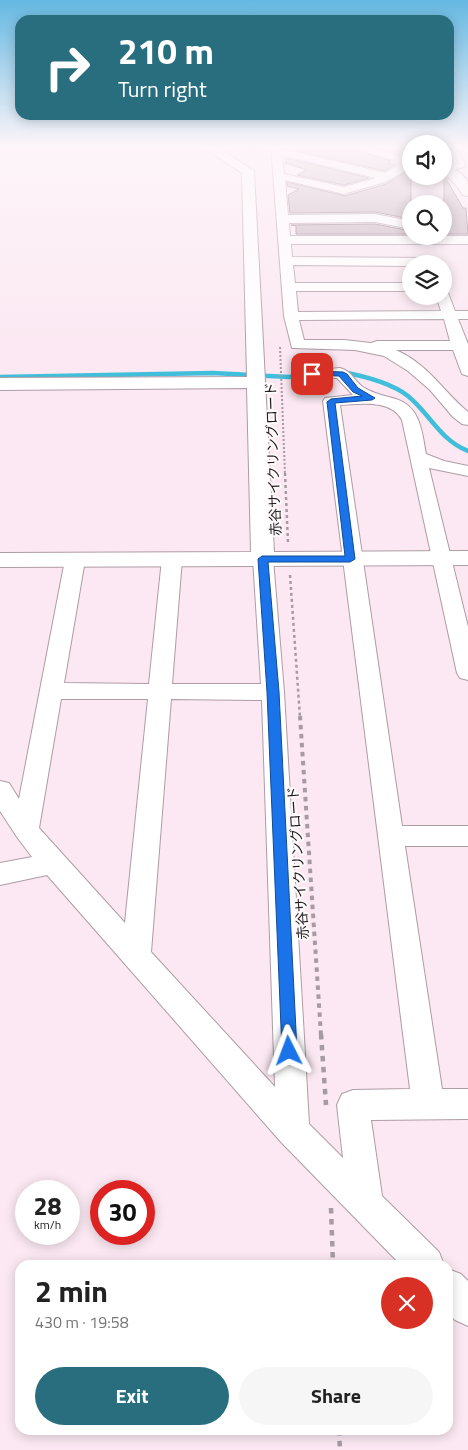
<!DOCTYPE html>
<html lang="en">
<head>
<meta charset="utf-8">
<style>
  :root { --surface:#fff; --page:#f6f6f6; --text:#222; --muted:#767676; --accent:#296e7e }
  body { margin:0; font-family:"Titillium Web","Noto Sans JP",sans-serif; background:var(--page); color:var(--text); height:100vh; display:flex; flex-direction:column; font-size:19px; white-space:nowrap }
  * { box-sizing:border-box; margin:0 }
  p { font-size:16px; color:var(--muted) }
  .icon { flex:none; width:28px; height:28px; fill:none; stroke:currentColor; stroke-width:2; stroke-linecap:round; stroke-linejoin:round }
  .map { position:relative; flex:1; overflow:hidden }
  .details { position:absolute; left:15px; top:1260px; width:438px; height:175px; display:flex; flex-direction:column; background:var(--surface); border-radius:15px; box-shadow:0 2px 12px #0003 }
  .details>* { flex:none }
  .banner { position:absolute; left:15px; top:15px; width:439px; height:105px; border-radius:15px; box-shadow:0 2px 12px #0003; background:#296e7e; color:#fff; overflow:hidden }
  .controls { position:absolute; left:402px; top:135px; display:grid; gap:10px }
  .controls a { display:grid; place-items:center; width:50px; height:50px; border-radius:50%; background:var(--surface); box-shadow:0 2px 12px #0003; font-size:25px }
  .speed { position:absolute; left:15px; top:1180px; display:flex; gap:10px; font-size:25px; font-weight:700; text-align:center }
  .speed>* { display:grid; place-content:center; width:65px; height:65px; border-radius:50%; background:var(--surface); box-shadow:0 2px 12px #0003; line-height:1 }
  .speed small { font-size:12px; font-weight:400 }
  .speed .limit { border:8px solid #d22; background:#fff; color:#111 }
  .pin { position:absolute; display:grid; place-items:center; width:42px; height:42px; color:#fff; margin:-21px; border-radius:10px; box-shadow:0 2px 8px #0006 }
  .me { position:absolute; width:55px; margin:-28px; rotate:357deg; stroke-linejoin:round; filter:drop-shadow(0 0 4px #0008) }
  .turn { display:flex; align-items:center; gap:18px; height:105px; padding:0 20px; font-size:22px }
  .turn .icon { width:65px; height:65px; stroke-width:2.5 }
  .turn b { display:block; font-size:35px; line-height:42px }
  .round { display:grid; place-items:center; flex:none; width:52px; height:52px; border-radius:26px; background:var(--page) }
  .headline { display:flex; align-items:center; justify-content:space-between; height:85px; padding:0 20px }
  h1 { font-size:30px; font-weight:700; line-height:38px }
  .cta { display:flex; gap:10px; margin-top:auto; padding:10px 20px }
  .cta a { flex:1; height:58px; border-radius:30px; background:var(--accent); color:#fff; font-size:20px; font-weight:700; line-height:58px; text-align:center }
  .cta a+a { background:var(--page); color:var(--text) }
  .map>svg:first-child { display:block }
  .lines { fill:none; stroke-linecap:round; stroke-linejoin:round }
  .stream { stroke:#41bed9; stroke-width:4.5 }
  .building { fill:#c1afb8; stroke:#806f77 }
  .street-casing { stroke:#ae9ca5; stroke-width:2 }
  .secondary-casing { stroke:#ae9ca5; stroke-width:2 }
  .path-far3 { stroke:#a89aa2; stroke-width:2; stroke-dasharray:2 2; stroke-linecap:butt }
  .path-far2 { stroke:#a89aa2; stroke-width:2.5; stroke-dasharray:3 3; stroke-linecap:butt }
  .path-far1 { stroke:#a89aa2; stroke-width:4; stroke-dasharray:4.5 4.5; stroke-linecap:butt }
  .path { stroke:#a89aa2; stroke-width:4.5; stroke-dasharray:5.5 5.5; stroke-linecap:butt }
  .street { fill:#fff; fill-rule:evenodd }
  .secondary { fill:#fff; fill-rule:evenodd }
  .route { fill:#1a73e8; stroke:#114b97 }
  .labels { text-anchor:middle; stroke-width:4; stroke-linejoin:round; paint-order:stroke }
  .street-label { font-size:14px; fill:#211b1e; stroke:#fefafc }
</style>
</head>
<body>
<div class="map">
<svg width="468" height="1450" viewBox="0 0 468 1450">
  <rect width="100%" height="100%" fill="#fbe8f2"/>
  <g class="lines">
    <path class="stream" d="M 342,372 C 364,376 390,382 408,396 C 430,414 440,440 468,451
      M 0,377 L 213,373 L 289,377 L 312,373"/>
  </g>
  <path class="building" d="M 306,146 L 341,146 L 391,161 L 388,163 L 394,165 L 385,171 L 298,151 Z
    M 286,158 L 369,178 L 344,185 L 297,175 L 307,170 L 285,163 Z
    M 411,169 L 411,219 L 375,212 L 290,213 L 288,195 L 299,189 L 287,186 L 287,182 L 345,196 L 386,184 Z
    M 444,175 L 463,208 L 466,208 L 468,234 L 444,234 Z
    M 375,224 L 411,231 L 411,234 L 296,234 L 296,226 L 291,225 Z"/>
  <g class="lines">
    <defs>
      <path id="street" d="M 271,146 L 281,146 L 282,149 L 385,173 L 397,166 L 394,162 L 395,160 L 343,146 L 363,146 L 403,156 L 411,153 L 411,160 L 406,163 L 409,167 L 408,169 L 385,182 L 344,194 L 285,180 L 288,215 L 375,214 L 411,221 L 411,229 L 375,222 L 289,223 L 290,236 L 468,236 L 468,244 L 291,244 L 292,257 L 430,258 L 437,262 L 435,264 L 411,264 L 411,266 L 293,265 L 295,283 L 411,283 L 411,291 L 296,291 L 298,312 L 441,311 L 436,296 L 444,296 L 444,292 L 448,293 L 455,311 L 468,311 L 468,319 L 458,319 L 468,344 L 468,376 L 462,374 L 453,350 L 396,350 C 429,365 442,390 468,412 L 468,425 L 462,424 L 453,417 L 430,390 L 408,371 L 384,356 L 355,350 L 292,348 L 284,316 ZM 282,155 L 376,178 L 344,187 L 284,174 ZM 444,319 L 450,341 L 377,341 L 371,343 L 344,340 L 304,340 L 299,320 Z
        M 448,146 L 458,146 L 465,165 L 464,167 L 444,172 L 444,166 L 454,163 Z
        M 340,368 C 352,371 354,381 363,387 C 374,394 385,396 396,399 C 421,407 422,433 426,454 L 444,461 L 468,466 L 468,476 L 429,468 L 468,627 L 468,680 L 460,678 L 457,673 L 402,420 C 391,399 360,404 340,405 L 402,826 L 468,826 L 468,846 L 405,846 L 442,1089 L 468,1089 L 468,1119 L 371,1120 L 382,1196 L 439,1252 L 444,1265 L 401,1265 L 281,1142 L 47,875 L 0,885 L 0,863 L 32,857 L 17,837 L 0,811 L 0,781 L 9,783 L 19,799 L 65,560 L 68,556 L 75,554 L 82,556 L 85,560 L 64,683 L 149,684 L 162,559 L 165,555 L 172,553 L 179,555 L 182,559 L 172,684 L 261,684 L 253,559 L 256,555 L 263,553 L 270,555 L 273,559 L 284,692 L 309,1124 L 343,1158 L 337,1105 L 342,1094 L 353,1090 L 410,1089 L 323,401 L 325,398 L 353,395 L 337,378 L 307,377 L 305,374 L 307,371 ZM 61,699 L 148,699 L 125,923 L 39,828 ZM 171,699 L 262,700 L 275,1087 L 151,952 Z
        M 448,1269 L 461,1274 L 468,1281 L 468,1326 L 455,1320 L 448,1313 Z"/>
      <path id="secondary" d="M 201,146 L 216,146 L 254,171 L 274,552 L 468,551 L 468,565 L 0,567 L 0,553 L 251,552 L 247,388 L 0,390 L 0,378 L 247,377 L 242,173 Z
        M 402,146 L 411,146 L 411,152 Z
        M 444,163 C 451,165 466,176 468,183 C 468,186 468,192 468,196 L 463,195 L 456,185 L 444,173 Z"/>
    </defs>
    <use href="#street" class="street-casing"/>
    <use href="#secondary" class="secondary-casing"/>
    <path class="path-far3" d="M 280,347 L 285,474"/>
    <path class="path-far2" d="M 285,473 L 288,543
      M 290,575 L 300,717"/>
    <path class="path-far1" d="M 300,716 L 321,1035"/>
    <path class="path" d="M 321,1034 L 326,1105
      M 331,1208 L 333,1265
      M 339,1430 L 340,1450"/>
    <use href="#street" class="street"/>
    <use href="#secondary" class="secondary"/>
  </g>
  <linearGradient id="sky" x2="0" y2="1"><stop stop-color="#65b8e2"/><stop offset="0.42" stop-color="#fdf5f9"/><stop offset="1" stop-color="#fdf5f9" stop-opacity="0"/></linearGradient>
  <rect width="468" height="349" fill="url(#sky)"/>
  <path class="route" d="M 312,371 L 343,372 L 347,374 L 358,388 L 375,398 L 372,400 L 335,403 L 355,559 L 350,562 L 268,562 L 279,692 L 297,1051 L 294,1056 L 289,1058 L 284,1056 L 282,1051 L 267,692 L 258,559 L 262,556 L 345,556 L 327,402 L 331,399 L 362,396 L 353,392 L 339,376 L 310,375 L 309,374 Z"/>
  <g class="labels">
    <g class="street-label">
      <text transform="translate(273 459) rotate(-92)" y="5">赤谷サイクリングロード</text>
      <text transform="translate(298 863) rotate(-94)" y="5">赤谷サイクリングロード</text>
    </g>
  </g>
</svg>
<div class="controls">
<a><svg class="icon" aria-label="sound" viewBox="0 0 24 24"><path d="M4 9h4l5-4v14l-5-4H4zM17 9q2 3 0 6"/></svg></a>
<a><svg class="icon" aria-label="search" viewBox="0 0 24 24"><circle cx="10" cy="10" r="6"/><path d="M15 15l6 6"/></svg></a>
<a><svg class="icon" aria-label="layers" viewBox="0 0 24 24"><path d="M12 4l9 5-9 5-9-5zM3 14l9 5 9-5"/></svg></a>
</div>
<div class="speed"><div>28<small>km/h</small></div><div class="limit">30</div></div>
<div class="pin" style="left:312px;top:374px;background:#d93025"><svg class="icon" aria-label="arrive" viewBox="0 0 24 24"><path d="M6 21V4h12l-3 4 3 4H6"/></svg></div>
<svg class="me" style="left:289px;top:1051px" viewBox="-20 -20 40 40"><path d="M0-17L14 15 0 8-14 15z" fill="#1a73e8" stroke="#fff" stroke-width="4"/></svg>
<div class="banner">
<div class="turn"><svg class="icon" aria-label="right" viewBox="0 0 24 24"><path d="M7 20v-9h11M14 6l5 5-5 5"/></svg><div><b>210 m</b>Turn right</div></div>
</div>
<section class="details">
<div class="headline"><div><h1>2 min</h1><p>430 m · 19:58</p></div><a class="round" style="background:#d93025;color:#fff"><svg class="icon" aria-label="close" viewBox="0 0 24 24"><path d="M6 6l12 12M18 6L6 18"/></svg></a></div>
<div class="cta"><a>Exit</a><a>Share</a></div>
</section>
</div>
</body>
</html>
